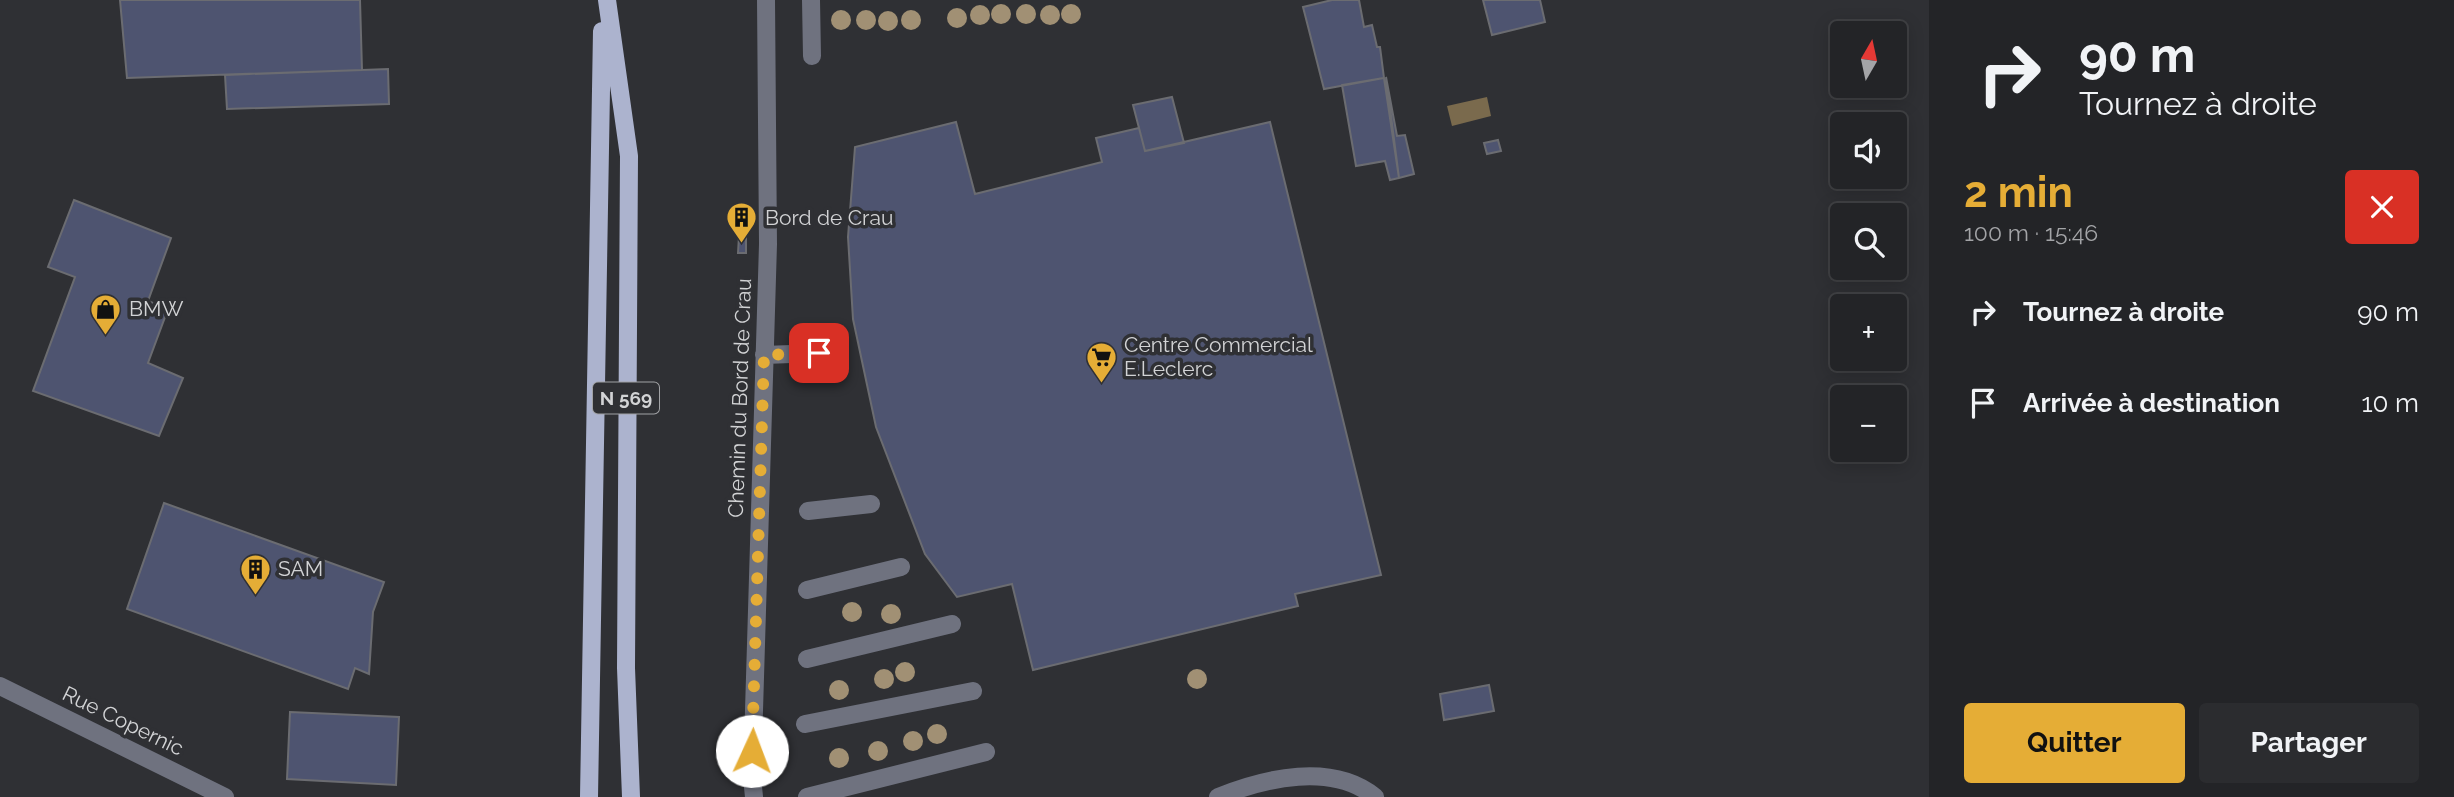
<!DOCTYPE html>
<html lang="fr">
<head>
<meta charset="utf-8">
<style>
  :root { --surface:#232427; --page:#2b2c2f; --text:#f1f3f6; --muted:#a3a4a7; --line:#404144; --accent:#e5ad36 }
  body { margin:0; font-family:Raleway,sans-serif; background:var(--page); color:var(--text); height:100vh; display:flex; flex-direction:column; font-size:26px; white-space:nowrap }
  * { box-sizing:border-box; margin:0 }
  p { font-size:23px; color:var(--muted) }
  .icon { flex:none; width:38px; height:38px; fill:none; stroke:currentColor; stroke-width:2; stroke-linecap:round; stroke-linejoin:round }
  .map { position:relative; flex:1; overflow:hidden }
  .panel { display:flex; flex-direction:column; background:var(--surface); width:525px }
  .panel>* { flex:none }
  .hud { background:#232427; color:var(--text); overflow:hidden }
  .needle { width:46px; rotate:9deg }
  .fabs { position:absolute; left:1830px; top:21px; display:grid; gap:14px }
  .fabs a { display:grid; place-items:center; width:77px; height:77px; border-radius:7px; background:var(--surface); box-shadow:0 4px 18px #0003,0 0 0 2px var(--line); font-size:35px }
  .pin { position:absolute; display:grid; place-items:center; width:60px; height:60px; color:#fff; margin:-30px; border-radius:14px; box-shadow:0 4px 10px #0006 }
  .me { position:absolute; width:77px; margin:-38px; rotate:2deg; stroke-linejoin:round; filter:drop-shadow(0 0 5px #0008) }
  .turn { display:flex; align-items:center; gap:24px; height:147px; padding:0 35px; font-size:32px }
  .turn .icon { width:91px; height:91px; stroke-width:2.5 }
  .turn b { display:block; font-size:49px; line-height:60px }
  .round { display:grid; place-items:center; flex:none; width:74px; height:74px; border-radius:7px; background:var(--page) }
  .head { display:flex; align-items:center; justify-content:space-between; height:119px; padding:0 35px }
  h1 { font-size:42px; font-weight:700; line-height:52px; color:var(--accent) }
  .primary-button { display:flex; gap:14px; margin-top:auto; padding:14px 35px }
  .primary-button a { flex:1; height:80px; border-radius:7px; background:var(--accent); color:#111; font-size:28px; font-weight:700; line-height:80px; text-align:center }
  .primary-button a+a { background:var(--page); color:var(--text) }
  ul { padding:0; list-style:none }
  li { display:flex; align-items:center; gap:21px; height:91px; padding:0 35px }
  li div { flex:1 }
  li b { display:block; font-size:26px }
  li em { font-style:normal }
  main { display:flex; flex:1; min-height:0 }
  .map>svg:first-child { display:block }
  .water { fill:#7a6a4d }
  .building { fill:#4e5470; stroke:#6b6c71; stroke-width:2 }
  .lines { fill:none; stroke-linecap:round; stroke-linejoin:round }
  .minor { stroke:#6f727f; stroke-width:18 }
  .major { stroke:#acb3ce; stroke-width:18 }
  .tree { fill:#a19074 }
  .route { stroke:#e5ad36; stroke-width:12; stroke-dasharray:0 21.6 }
  .labels { text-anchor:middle; stroke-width:7; stroke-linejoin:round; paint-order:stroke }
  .shield { fill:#2f3034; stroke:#a1a2a5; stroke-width:2 }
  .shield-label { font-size:19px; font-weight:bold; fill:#d2d3d5 }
  .poi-label { font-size:21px; fill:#d2d3d5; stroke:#2f3034; text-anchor:start }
  .street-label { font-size:21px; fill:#d2d3d5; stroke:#2f3034 }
</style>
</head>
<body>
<main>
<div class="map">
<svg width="1929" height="797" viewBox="0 0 1929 797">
  <rect width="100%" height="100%" fill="#2f3034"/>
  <path class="water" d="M 1487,97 L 1491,116 L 1452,126 L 1447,106 Z"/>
  <path class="building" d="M 120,0 L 360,0 L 362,70 L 127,78 Z
    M 1332,0 L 1359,0 L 1364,27 L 1372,25 L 1377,47 L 1380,47 L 1384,78 L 1324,89 L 1303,7 Z
    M 1483,0 L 1540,0 L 1545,22 L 1492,35 Z
    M 388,69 L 389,104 L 227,109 L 225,75 Z
    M 1386,77 L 1397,136 L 1405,135 L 1414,174 L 1399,178 Z
    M 1384,78 L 1399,178 L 1390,180 L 1385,161 L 1356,166 L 1342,85 Z
    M 1172,97 L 1184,143 L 1145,151 L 1133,105 Z
    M 956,122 L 975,194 L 1102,162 L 1096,138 L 1139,128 L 1145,151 L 1270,122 L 1381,575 L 1295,594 L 1298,606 L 1033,670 L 1012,584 L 957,597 L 925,554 L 876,427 L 853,319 L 848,237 L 855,147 Z
    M 1498,140 L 1501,151 L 1487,154 L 1484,143 Z
    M 74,200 L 171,238 L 148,301 L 168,309 L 148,363 L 183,378 L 159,436 L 33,391 L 75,277 L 48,267 Z
    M 739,236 L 746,237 L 746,253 L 738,253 Z
    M 164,503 L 384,582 L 373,612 L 369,674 L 355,668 L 348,689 L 127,609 Z
    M 1489,685 L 1494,711 L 1444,720 L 1440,694 Z
    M 290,712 L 399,717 L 396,785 L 287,779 Z"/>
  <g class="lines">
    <path class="minor" d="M 811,0 L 812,56
      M 764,355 L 819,353
      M 808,511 L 871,504
      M 807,590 L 901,567
      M 807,659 L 952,624
      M 0,686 L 225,797
      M 805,724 L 973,691
      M 754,797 L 752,777 L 768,244 L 766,0
      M 807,797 L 986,752
      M 1218,797 C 1265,778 1332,762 1375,797"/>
    <path class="major" d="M 607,0 L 629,156 L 626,668 L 631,797
      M 589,797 L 602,31"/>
  </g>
  <g class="tree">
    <circle cx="1001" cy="14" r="10"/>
    <circle cx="1026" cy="14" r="10"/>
    <circle cx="1071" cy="14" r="10"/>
    <circle cx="980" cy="15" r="10"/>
    <circle cx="1050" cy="15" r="10"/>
    <circle cx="957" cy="18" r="10"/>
    <circle cx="841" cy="20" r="10"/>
    <circle cx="866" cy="20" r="10"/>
    <circle cx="911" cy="20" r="10"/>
    <circle cx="888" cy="21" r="10"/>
    <circle cx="852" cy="612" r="10"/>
    <circle cx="891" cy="614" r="10"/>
    <circle cx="905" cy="672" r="10"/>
    <circle cx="884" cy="679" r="10"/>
    <circle cx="1197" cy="679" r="10"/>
    <circle cx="839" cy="690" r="10"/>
    <circle cx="937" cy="734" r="10"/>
    <circle cx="913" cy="741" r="10"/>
    <circle cx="878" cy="751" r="10"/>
    <circle cx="839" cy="758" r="10"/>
  </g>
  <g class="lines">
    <path class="route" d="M 752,751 L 764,355 L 819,353"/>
  </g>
  <defs>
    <symbol id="building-pin" viewBox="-11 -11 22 30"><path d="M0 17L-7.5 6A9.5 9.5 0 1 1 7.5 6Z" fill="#e5ad36" stroke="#2f3034"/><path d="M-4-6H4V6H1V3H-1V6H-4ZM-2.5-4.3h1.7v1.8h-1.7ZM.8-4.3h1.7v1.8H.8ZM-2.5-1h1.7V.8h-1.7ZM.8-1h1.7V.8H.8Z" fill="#111"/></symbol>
    <symbol id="shop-pin" viewBox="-11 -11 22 30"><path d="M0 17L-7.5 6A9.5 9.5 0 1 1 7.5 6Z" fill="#e5ad36" stroke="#2f3034"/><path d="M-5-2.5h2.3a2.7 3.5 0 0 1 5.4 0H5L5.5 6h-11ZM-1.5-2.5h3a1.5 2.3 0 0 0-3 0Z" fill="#111"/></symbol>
    <symbol id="supermarket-pin" viewBox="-11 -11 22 30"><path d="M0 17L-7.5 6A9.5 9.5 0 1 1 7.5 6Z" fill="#e5ad36" stroke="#2f3034"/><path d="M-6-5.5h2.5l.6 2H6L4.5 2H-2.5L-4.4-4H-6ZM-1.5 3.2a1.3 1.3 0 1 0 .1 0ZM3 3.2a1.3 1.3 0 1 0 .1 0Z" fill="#111"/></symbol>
  </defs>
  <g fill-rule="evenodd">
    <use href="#building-pin" x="724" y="200" width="35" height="47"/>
    <use href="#shop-pin" x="88" y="292" width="35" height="47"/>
    <use href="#supermarket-pin" x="1084" y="340" width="35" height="47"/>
    <use href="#building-pin" x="238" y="552" width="35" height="47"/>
  </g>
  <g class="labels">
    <rect class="shield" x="593" y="382.5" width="66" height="31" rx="5"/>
    <g class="shield-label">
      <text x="626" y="405">N 569</text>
    </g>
    <g class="poi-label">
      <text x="765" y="225">Bord de Crau</text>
      <text x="129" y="316">BMW</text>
      <text x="1124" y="352">Centre Commercial<tspan x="1124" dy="24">E.Leclerc</tspan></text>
      <text x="278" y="576">SAM</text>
    </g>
    <g class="street-label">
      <text transform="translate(740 398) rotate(-88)" y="7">Chemin du Bord de Crau</text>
      <text transform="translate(123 721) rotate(26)" y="7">Rue Copernic</text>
    </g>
  </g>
</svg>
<div class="fabs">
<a><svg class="needle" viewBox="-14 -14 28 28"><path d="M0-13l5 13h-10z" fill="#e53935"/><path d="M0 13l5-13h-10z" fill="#a3a4a7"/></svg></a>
<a><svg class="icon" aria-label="sound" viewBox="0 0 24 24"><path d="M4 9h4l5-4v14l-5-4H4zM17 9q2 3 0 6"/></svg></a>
<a><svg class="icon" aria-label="search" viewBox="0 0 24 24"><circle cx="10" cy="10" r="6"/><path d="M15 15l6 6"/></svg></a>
<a>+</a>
<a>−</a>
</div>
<div class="pin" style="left:819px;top:353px;background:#d93025"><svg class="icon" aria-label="arrive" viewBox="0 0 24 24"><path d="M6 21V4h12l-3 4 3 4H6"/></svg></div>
<svg class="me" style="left:752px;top:751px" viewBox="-20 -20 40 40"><circle r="19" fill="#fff"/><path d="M0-13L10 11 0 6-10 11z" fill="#e5ad36"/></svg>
</div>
<section class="panel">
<div class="hud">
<div class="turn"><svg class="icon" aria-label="right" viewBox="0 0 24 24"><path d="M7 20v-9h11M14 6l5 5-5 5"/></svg><div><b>90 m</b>Tournez à droite</div></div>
</div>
<div class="head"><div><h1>2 min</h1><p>100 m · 15:46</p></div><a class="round" style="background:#d93025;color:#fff"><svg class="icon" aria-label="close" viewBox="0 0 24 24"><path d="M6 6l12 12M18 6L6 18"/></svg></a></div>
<ul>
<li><svg class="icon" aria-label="right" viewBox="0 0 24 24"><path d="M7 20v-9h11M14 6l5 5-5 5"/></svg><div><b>Tournez à droite</b></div><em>90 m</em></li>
<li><svg class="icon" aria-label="arrive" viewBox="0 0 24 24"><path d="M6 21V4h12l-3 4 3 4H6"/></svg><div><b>Arrivée à destination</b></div><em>10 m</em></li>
</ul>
<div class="primary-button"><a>Quitter</a><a>Partager</a></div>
</section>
</main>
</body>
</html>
